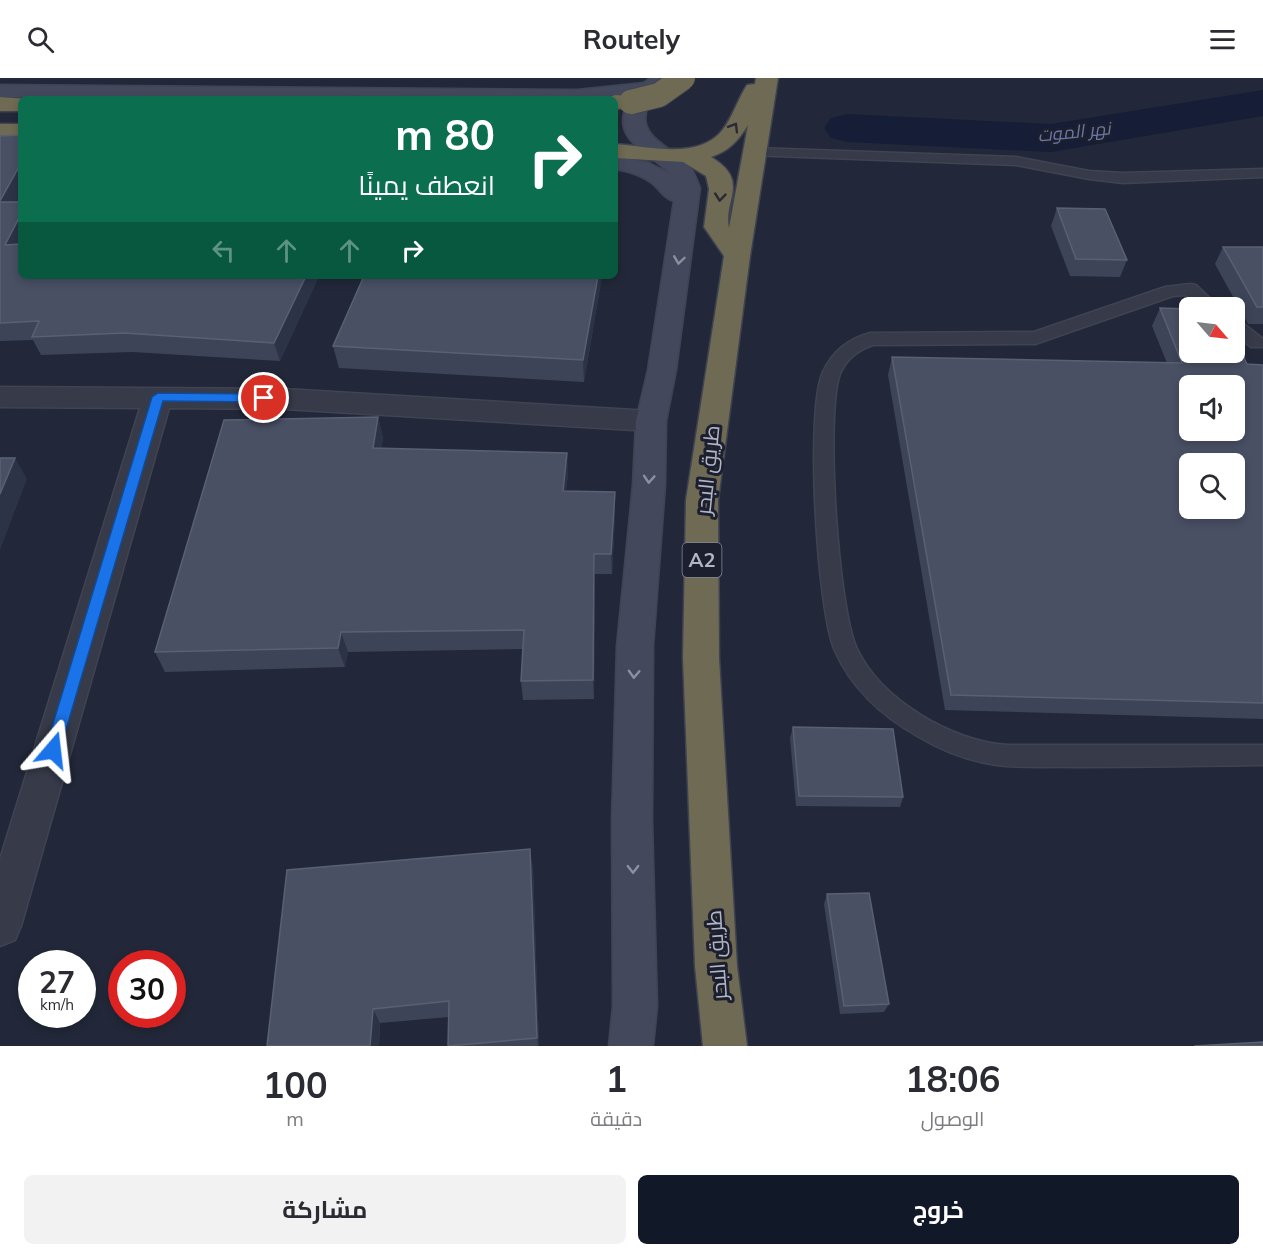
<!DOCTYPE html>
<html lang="ar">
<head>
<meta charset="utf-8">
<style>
  :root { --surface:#fff; --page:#f2f2f3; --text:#2b2b33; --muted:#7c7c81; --accent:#111827 }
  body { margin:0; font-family:Mulish,Cairo,sans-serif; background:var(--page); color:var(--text); direction:rtl; height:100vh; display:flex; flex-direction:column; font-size:22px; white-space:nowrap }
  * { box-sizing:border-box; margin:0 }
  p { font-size:20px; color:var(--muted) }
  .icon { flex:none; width:33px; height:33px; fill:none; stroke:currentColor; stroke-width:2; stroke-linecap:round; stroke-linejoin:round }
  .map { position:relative; height:968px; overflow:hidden; direction:ltr }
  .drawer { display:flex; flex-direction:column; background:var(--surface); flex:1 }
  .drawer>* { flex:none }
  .hud { position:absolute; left:18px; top:18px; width:600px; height:183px; border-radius:9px; box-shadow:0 3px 9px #0003; direction:rtl; background:#0b6e4f; color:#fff; overflow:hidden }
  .needle { width:39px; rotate:118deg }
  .controls { position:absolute; left:1179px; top:219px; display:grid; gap:12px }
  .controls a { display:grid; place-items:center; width:66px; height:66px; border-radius:9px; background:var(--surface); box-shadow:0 3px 9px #0003; font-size:30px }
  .speed { position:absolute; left:18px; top:872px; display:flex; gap:12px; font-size:30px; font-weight:700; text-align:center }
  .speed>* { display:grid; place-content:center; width:78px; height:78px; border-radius:50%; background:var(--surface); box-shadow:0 3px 9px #0003; line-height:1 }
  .speed small { font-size:15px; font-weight:400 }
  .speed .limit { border:9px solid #d22; background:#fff; color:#111 }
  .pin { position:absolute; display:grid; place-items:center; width:51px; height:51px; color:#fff; margin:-26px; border:3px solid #fff; border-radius:50%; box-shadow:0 2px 6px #0007 }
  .me { position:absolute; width:66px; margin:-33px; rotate:17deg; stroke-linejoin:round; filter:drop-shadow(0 0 4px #0008) }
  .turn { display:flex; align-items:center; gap:21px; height:126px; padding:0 24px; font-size:27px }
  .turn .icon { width:78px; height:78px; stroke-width:2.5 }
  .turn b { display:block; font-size:42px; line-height:51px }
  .lanes { display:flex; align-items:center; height:57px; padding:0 24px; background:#0003; justify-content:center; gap:30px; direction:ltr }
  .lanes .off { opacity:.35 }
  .eta { display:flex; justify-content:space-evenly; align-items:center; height:102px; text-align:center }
  .eta b { font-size:36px; font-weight:700; line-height:42px }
  .cta { display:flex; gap:12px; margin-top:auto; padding:12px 24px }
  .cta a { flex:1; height:69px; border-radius:9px; background:var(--accent); color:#fff; font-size:24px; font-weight:700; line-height:69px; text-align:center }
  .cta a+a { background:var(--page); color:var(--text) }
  header { display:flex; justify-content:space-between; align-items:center; height:78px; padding:0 24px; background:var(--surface); font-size:27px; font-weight:700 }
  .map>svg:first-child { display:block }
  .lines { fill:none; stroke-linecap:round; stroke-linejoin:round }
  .river { fill:#161d36; fill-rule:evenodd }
  .lane-casing { stroke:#3f4352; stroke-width:3 }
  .street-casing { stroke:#3f4352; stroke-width:3 }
  .secondary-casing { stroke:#3f4352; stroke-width:3 }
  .highway-casing { stroke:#3e4251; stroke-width:3 }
  .lane { fill:#363a49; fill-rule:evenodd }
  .street { fill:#363a49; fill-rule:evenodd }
  .secondary { fill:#44485c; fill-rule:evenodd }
  .highway { fill:#6f6a53; fill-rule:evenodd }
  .highway-bridge-casing { stroke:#3e4251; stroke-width:26; stroke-linecap:butt }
  .highway-bridge { stroke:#6f6a53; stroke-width:24 }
  .wall { fill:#3d4458 }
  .shaded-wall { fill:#2d3347 }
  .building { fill:#495064; stroke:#5a6073; stroke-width:1.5; fill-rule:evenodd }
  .oneway { stroke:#282a34 }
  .oneway2 { stroke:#8b8fa0 }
  .route { fill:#1a73e8; stroke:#114b97; stroke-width:1.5 }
  .labels { text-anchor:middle; stroke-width:6; stroke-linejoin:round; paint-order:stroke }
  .far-water-label { font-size:18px; font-style:italic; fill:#6b78a4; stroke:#1b1f2e }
  .shield { fill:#1b1f2e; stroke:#848898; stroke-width:1.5 }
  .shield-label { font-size:20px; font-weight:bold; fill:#b1b5c5 }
  .street-label { font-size:21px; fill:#b1b5c5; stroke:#1b1f2e }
</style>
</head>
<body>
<header><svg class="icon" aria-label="menu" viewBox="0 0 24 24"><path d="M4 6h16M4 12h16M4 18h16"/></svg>Routely<svg class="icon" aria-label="search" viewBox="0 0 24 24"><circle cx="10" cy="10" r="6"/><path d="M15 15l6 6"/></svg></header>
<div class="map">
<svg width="1263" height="968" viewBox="0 0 1263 968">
  <rect width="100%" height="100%" fill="#222839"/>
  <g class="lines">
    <path class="river" d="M 1263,12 L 1263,38 L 1051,74 L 847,64 L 831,60 L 824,50 L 831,40 L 847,36 L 1051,46 Z"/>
    <defs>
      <path id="lane" d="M 754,70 L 1016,79 L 1089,93 L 1123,95 L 1263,91 L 1263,99 L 1123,105 L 1089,101 L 1016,87 L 749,77 L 747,74 L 749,71 Z
        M 1190,206 L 1196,207 L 1220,230 L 1201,230 L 1186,217 L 1173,218 L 1035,266 L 873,267 C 858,272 846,281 840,296 C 825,335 838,532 857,571 C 881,622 953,664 1008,667 L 1263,667 L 1263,687 C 1199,688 1136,689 1072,689 C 1046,688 1017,691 991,686 C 966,682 941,672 919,659 C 883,639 852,611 835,573 C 817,533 805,332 823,294 C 832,274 848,261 870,255 L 1034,254 L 1165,209 Z
        M 1234,242 L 1240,243 L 1263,261 L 1263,269 L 1251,269 L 1234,256 Z"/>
      <path id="street" d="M 0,309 L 284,311 L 651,333 L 661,336 L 666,343 L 661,350 L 651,353 L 284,331 L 169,330 L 21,848 L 15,862 L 0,868 L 0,781 L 140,330 L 0,329 Z"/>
      <path id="secondary" d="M 650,0 L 668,0 L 670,3 C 663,12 652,18 648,28 C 635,58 670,69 687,85 C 694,92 696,101 700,110 L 676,292 L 666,343 L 665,407 L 653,568 L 652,742 L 657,928 L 653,968 L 609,968 L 613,928 L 612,742 L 617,568 L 633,407 L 636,343 L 648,292 L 674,123 C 663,120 661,112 652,105 C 641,97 628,93 615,91 L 615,77 L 649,85 L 672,97 C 649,73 605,61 631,19 L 0,19 L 0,7 L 577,12 L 644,5 Z"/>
      <path id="highway" d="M 756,0 L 778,0 L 750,178 L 718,422 L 719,580 L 737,888 L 747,968 L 703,968 L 695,888 L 683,580 L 686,422 L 724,178 L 704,149 L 709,111 L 706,98 L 683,84 L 615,80 L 615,66 C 646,68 694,81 719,56 C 730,45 736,26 744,12 L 747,7 L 755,6 ZM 748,47 L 729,150 C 723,122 751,103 711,79 C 729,73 738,63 748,47 Z
        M 615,17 L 639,19 L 642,24 L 639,29 L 615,31 L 615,21 L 606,21 Z
        M 0,19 L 27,21 L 21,21 L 21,33 L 0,33 Z
        M 0,46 L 21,46 L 21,60 L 0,60 Z"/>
    </defs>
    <use href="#lane" class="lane-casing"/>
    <use href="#street" class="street-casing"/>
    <use href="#secondary" class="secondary-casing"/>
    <use href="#highway" class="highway-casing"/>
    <use href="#lane" class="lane"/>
    <use href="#street" class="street"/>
    <use href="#secondary" class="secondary"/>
    <use href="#highway" class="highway"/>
    <defs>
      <path id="highway-bridge" d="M 631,24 L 659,17 L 683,0"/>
    </defs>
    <use href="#highway-bridge" class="highway-bridge-casing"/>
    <use href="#highway-bridge" class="highway-bridge"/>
  </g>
  <path class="wall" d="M 0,58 L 18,124 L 21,198 L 319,198 L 280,283 L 132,274 L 41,277 L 33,262 L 0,263 Z
    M 1057,130 L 1127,182 L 1120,199 L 1070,198 L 1051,148 Z
    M 1223,169 L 1263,169 L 1263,246 L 1248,246 L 1215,186 Z
    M 364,198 L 602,198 L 584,304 L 339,290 L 333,268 Z
    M 1160,230 L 1247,286 L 1263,287 L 1263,641 L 945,632 L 888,297 L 892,279 L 1167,285 L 1152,248 Z
    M 378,339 L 383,360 L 381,370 L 568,395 L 566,413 L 615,414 L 615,435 L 612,496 L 595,496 L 594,621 L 523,622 L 521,603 L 523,571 L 348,574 L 345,589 L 165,594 L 155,574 Z
    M 793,649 L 903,719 L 900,729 L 796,728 L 790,660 Z
    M 533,789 L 539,968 L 448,968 L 449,939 L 380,945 L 379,968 L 267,968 Z
    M 827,816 L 889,926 L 884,934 L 840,936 L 824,826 Z"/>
  <path class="shaded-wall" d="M 21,85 L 21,118 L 8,142 L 0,123 Z
    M 617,125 L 617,147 L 615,164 L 615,141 Z
    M 21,136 L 21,171 L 5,167 Z
    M 306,198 L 319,198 L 280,283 L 274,265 Z
    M 598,198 L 602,198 L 584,304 L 583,282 Z
    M 378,339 L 383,360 L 378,391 L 373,370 Z
    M 567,375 L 568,395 L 564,433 L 563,413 Z
    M 15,380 L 27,401 L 0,472 L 0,416 Z
    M 615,414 L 615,435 L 612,496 L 611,476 Z
    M 594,476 L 595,496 L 594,621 L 593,602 Z
    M 341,554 L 348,574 L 345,589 L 338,570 Z
    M 530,771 L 533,789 L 539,968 L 538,968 L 537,960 Z
    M 373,931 L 380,945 L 379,968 L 370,968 Z"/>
  <path class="building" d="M 21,57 L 21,85 L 0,123 L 0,58 Z
    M 0,124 L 21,124 L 21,136 L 5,167 L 21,166 L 21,198 L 306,198 L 274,265 L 124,255 L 32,259 L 39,243 L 0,245 Z
    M 615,125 L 617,125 L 615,141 Z
    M 1057,130 L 1105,131 L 1127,182 L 1076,181 Z
    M 1223,169 L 1263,169 L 1263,229 L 1257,229 Z
    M 364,198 L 598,198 L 583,282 L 333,268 Z
    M 1160,230 L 1190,231 L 1190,274 L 1234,274 L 1234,259 L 1247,286 L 1263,287 L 1263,625 L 951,617 L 892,279 L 1182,285 ZM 1190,308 L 1234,308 L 1234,352 L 1190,352 ZM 1190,386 L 1234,386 L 1234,430 L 1190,430 Z
    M 378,339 L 373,370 L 567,375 L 563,413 L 615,414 L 611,476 L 594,476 L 593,602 L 521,603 L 524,552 L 341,554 L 338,570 L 155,574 L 224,342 Z
    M 0,380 L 15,380 L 0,416 Z
    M 793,649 L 893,651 L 903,719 L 799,718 Z
    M 530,771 L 537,960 L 448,968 L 449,923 L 373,931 L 370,968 L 267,968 L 287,792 Z
    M 869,815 L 889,926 L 844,928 L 827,816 Z
    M 1263,964 L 1263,968 L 1194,968 Z"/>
  <defs><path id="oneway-chevron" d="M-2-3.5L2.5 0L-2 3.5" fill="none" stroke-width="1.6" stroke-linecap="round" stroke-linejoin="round" transform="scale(1.5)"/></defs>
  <g class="oneway">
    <use href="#oneway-chevron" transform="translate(734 49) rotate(-59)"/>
    <use href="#oneway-chevron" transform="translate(720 119) rotate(96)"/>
  </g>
  <g class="oneway2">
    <use href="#oneway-chevron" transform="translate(679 182) rotate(98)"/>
    <use href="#oneway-chevron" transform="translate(649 401) rotate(94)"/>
    <use href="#oneway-chevron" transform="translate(634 596) rotate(92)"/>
    <use href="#oneway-chevron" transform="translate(633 791) rotate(89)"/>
  </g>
  <path class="route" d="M 158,315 L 264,316 L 270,320 L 264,324 L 163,323 L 60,672 L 58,676 L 53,678 L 47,676 L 45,672 L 152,319 Z"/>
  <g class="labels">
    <g class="far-water-label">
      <text transform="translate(1074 54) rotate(-6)" y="6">نهر الموت</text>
    </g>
    <rect class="shield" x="682.5" y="465" width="39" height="34" rx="4.5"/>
    <g class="shield-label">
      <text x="702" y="489">A2</text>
    </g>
    <g class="street-label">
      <text transform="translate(708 392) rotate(-84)" y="7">طريق البحر</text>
      <text transform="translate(717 877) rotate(-94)" y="7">طريق البحر</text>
    </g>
  </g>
</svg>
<div class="controls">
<a><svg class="needle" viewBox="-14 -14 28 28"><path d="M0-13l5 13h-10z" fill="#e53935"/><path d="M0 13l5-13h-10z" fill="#7c7c81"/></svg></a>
<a><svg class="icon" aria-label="sound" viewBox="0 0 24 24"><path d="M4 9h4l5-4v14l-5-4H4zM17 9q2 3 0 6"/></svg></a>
<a><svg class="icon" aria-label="search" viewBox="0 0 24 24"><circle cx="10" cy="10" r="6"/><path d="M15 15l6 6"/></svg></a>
</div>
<div class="speed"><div>27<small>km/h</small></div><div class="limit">30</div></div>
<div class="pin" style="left:264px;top:320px;background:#d93025"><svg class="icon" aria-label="arrive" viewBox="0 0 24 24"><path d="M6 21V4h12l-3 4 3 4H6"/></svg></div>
<svg class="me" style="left:53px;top:672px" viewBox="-20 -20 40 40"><path d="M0-17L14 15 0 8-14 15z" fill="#1a73e8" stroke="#fff" stroke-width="4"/></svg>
<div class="hud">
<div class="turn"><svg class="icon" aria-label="right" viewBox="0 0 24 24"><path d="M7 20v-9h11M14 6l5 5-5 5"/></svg><div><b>80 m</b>انعطف يمينًا</div></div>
<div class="lanes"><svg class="icon off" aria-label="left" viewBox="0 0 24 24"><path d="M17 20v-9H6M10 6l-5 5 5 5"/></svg><svg class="icon off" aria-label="ahead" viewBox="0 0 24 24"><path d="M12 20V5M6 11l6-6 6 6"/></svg><svg class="icon off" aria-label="ahead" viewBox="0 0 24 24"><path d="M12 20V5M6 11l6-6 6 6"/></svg><svg class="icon" aria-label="right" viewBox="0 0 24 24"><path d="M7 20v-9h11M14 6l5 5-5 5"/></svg></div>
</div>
</div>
<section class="drawer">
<div class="eta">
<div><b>18:06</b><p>الوصول</p></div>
<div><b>1</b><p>دقيقة</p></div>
<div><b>100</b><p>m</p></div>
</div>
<div class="cta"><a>خروج</a><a>مشاركة</a></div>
</section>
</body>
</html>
